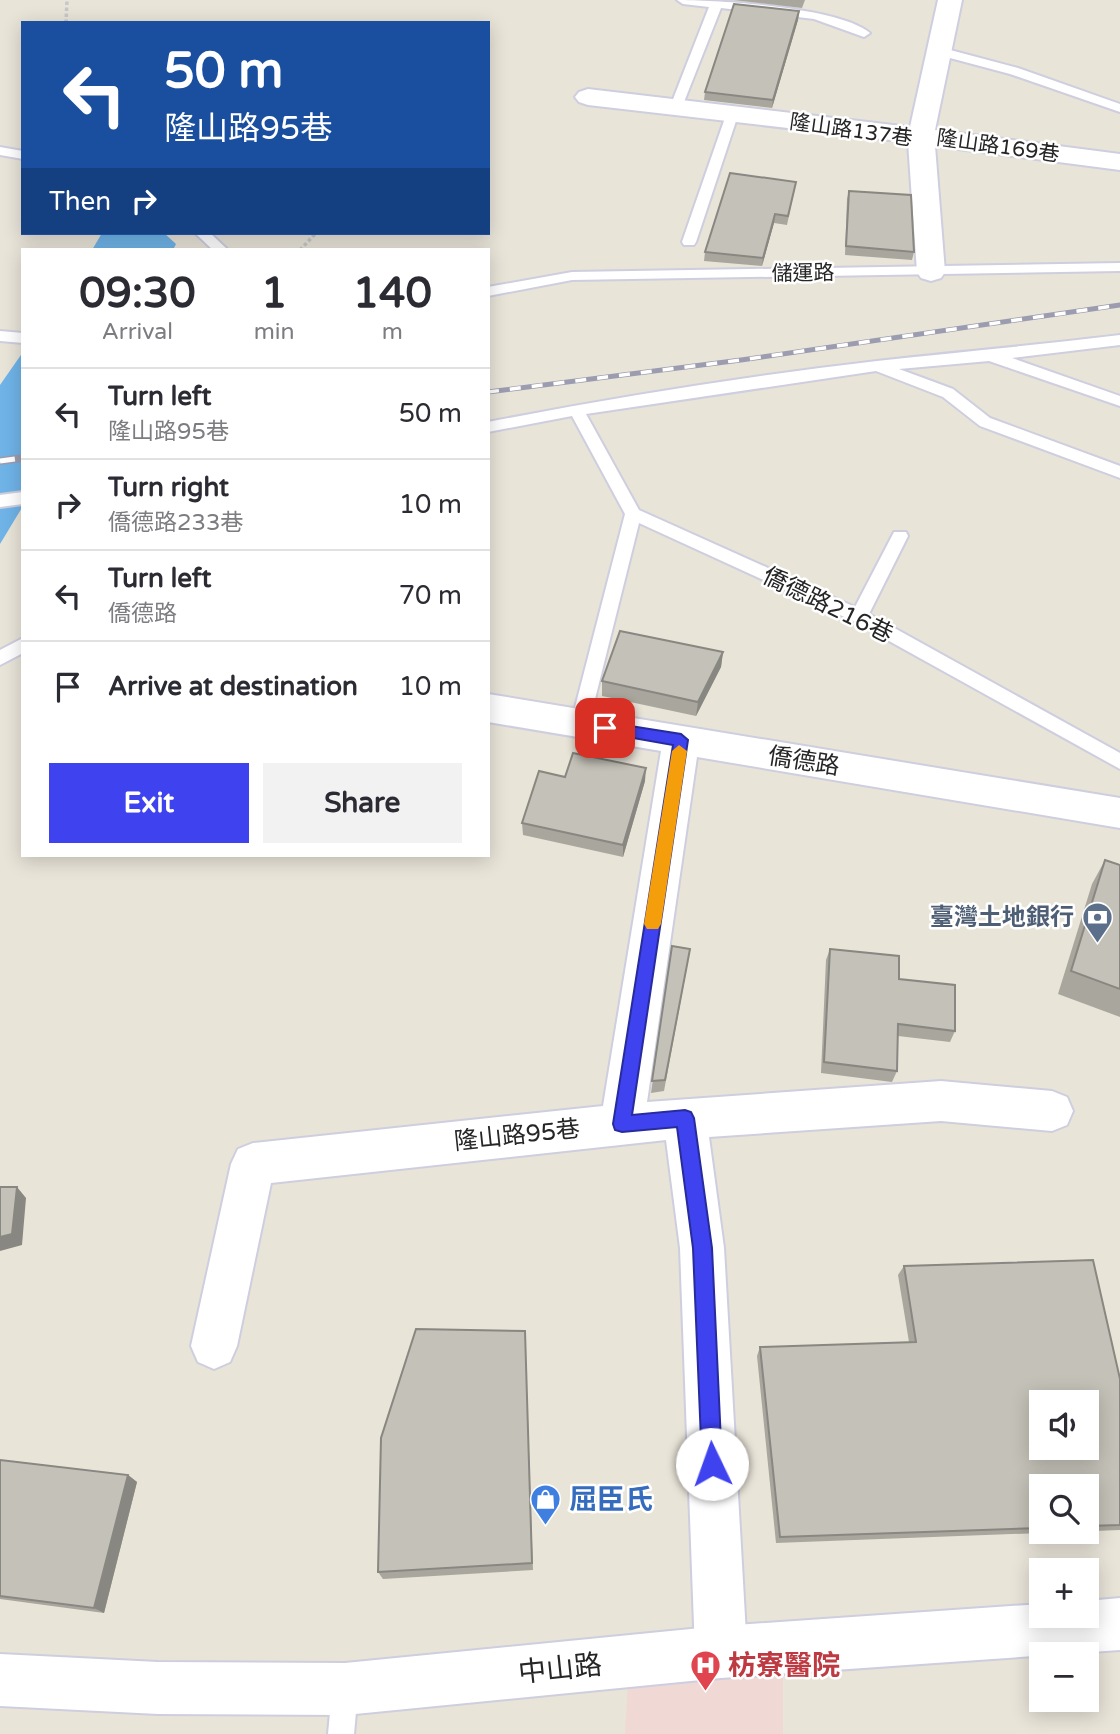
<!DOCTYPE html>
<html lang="en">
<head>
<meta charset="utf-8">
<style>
  :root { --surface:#fff; --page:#f2f2f3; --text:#2b2b33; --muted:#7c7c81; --line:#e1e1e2; --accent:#3e42ef }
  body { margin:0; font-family:"Varela Round","Noto Sans TC",sans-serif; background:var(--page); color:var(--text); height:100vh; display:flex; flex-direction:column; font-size:26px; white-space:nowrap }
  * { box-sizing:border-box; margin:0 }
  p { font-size:23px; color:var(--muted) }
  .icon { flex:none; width:38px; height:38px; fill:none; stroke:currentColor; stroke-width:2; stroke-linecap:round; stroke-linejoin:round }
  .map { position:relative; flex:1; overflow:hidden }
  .sheet { position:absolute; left:21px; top:248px; width:469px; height:609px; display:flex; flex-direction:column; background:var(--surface); border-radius:0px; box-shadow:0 4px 18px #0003 }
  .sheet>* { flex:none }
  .guide { position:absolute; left:21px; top:21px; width:469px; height:214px; border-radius:0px; box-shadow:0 4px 18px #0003; background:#1a4fa0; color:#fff; overflow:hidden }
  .buttons { position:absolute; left:1029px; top:1390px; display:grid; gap:14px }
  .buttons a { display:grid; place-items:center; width:70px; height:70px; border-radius:0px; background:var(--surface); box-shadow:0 4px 18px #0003; font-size:35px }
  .pin { position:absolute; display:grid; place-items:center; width:60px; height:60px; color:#fff; margin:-30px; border-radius:14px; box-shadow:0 4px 10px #0006 }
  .me { position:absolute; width:77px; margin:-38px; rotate:357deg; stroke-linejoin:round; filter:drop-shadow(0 0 5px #0008) }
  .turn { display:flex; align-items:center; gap:24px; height:147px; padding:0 28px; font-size:32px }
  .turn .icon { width:91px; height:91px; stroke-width:2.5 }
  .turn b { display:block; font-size:49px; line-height:60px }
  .then { display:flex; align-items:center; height:66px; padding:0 28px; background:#0003; gap:14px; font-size:26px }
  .eta { display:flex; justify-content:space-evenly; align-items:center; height:119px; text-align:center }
  .eta b { font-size:42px; font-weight:700; line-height:49px }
  .cta { display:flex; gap:14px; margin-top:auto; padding:14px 28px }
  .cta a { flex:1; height:80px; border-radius:0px; background:var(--accent); color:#fff; font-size:28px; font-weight:700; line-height:80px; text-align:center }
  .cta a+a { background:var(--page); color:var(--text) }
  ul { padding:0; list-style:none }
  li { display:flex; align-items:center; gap:21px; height:91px; padding:0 28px; border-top:2px solid var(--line) }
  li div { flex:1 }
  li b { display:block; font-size:26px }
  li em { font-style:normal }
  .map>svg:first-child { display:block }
  .medical { fill:#f0d8d5 }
  .water { fill:#6fb3e7 }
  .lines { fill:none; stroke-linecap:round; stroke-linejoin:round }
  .service-casing { stroke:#cecedf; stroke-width:4 }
  .minor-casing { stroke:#cecedf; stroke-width:4 }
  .tertiary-casing { stroke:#cecedf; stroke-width:4 }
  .path { stroke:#c7c7c7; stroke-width:3.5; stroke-dasharray:3.5 2.5; stroke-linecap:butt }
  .service { fill:#fff; fill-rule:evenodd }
  .minor { fill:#fff; fill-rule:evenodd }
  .tertiary { fill:#fff; fill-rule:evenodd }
  .rail-far1-casing { stroke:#9c9cb0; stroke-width:5 }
  .rail-casing { stroke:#9c9cb0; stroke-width:8 }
  .rail-far1 { stroke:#fff; stroke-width:3.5; stroke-dasharray:11; stroke-linecap:butt }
  .rail { stroke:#fff; stroke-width:5; stroke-dasharray:15; stroke-linecap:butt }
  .wall { fill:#a9a69e; fill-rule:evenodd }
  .shaded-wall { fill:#898781 }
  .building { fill:#c4c1b8; stroke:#898781; stroke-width:2; fill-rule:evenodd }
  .route { fill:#3e42ef; stroke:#282b9b; stroke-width:2 }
  .slow { fill:#f59e0b }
  .labels { text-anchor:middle; stroke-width:5; stroke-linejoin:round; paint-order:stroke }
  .far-street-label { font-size:21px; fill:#262626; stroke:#fff }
  .street-label { font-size:24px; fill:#262626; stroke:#fff }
  .service-label { font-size:24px; font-weight:bold; fill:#4e5e75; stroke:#fff; text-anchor:end }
  .near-shop-label { font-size:28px; font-weight:bold; fill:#366cbe; stroke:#fff; text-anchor:start }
  .near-health-label { font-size:28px; font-weight:bold; fill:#be3a42; stroke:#fff; text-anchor:start }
  .near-street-label { font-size:28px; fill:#262626; stroke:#fff }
</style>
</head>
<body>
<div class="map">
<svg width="1120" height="1734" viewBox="0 0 1120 1734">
  <rect width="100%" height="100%" fill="#e9e4d8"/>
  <path class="medical" d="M 783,1638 L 783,1734 L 625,1734 L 630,1650 Z"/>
  <path class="water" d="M 102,233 L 164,233 L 176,244 L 173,250 L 92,250 Z
    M 23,352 L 23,506 L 0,544 L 0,385 Z"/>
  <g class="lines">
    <defs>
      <path id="service" d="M 677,0 C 717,0 839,7 870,33 L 864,37 L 814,19 L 721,8 L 682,107 L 676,111 L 670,107 L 709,7 L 683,4 Z
        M 939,47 L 1018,68 L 1120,104 L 1120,112 L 1010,74 L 935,54 L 933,51 Z
        M 732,111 L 738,115 L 696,242 L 694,245 L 684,245 L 682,242 L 726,115 Z
        M 0,147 L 23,151 L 23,159 L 0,155 Z
        M 195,233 L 210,233 L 228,250 L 213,250 Z
        M 1120,263 L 1120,271 L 572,280 L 488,296 L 488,287 L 572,272 Z
        M 0,331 L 23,333 L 23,343 L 0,341 Z
        M 1120,335 L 1120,345 L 1012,358 L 1120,396 L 1120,406 L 989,361 L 899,369 L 953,389 L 990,418 L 1120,466 L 1120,478 L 980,426 L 943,397 L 876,371 L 586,414 L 639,510 L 855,607 L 894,532 L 906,532 L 908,536 L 869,614 L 1120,753 L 1120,769 L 853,621 L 639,523 L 589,723 L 586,728 L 574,728 L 571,723 L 625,514 L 572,416 L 488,432 L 488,422 C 617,397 747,376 877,361 C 958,352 1039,345 1120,335 Z
        M 23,492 L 23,504 L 0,507 L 0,495 Z
        M 23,638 L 23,653 L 0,665 L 0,650 Z
        M 345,1677 L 354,1681 L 358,1690 L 354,1734 L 328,1734 L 332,1690 L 336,1681 Z"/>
      <path id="minor" d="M 938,0 L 962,0 L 935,130 L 1120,154 L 1120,170 L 935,146 L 945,272 L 941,278 L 931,281 L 921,278 L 917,272 L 908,142 L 588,105 L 579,102 L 575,97 L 579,92 L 588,89 L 910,127 Z
        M 488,694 L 1120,798 L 1120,828 L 697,757 L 647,1102 L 941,1081 L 1052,1091 L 1067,1097 L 1073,1111 L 1067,1125 L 1052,1131 L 941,1121 L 709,1137 L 724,1248 L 747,1652 L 739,1670 L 721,1678 L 703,1670 L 695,1652 L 680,1248 L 666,1140 L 271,1183 L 237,1346 L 230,1362 L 214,1369 L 198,1362 L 191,1346 L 231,1164 L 238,1149 L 253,1143 L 603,1106 L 661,751 L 488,722 Z"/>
      <path id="tertiary" d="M 1120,1598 L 1120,1650 L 721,1678 L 345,1715 L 158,1714 L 0,1706 L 0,1654 L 158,1662 L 345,1663 L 721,1626 L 1041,1604 L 1041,1615 L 1087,1615 L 1087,1601 Z"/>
    </defs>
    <use href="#service" class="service-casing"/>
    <use href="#minor" class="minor-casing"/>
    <use href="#tertiary" class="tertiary-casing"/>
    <path class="path" d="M 66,23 L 67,0
      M 300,250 L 316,233"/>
    <use href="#service" class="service"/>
    <use href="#minor" class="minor"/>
    <use href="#tertiary" class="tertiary"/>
    <defs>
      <path id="rail-far1" d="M 488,392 L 741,360 L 1120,305"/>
      <path id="rail" d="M 0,461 L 23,458"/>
    </defs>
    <use href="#rail-far1" class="rail-far1-casing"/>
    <use href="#rail" class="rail-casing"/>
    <use href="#rail-far1" class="rail-far1"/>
    <use href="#rail" class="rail"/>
  </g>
  <path class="wall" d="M 733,0 L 805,0 L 802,8 Z
    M 799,11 L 798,20 L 772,108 L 704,100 L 705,92 Z
    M 796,182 L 787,225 L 774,223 L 762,266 L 704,261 L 705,252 Z
    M 849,191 L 914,252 L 912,260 L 845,255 L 847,199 Z
    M 723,652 L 721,667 L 696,716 L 602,696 L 602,681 Z
    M 565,777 L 645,781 L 623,857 L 523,835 L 522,823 Z
    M 1105,860 L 1120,865 L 1120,1017 L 1058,994 L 1092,884 Z
    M 672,946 L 688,962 L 664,1091 L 651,1093 Z
    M 830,949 L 899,979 L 955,1031 L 950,1042 L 898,1036 L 897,1071 L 892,1082 L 821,1073 L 826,960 Z
    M 904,1266 L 1120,1378 L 1120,1530 L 776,1543 L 757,1356 L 760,1347 L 909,1342 L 898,1275 ZM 1041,1486 L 1087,1486 L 1087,1531 L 1041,1531 Z
    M 525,1331 L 533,1570 L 383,1579 L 378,1572 Z
    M 0,1460 L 128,1475 L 137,1482 L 104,1613 L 0,1599 Z"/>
  <path class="shaded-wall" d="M 799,11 L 798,20 L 772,108 L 773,100 Z
    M 775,214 L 774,223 L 762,266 L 763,258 Z
    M 723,652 L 721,667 L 696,716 L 698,702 Z
    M 646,768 L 645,781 L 623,857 L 623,845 Z
    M 17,1187 L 26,1198 L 22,1245 L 0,1251 L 0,1237 Z
    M 128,1475 L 137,1482 L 104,1613 L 94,1608 Z"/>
  <path class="building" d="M 734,4 L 799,11 L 773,100 L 705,92 Z
    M 730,173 L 796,182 L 788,216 L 775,214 L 763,258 L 705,252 Z
    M 849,191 L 911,195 L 914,252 L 846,246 Z
    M 620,631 L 723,652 L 698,702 L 602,681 Z
    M 573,753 L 646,768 L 623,845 L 522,823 L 539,771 L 565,777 Z
    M 1105,860 L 1120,865 L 1120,989 L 1071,971 Z
    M 672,946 L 690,949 L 665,1080 L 652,1081 Z
    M 830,949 L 899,956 L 899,979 L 955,985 L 955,1031 L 898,1024 L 897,1071 L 824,1062 Z
    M 0,1187 L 17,1187 L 12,1234 L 0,1237 Z
    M 1093,1260 L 1120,1379 L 1120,1525 L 1087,1526 L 1087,1486 L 1041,1486 L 1041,1528 L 780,1537 L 760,1347 L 916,1342 L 904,1266 ZM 1041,1402 L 1087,1402 L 1087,1447 L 1041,1447 Z
    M 416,1329 L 525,1331 L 532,1563 L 378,1572 L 381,1438 Z
    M 0,1460 L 128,1475 L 94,1608 L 0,1596 Z"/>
  <path class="route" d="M 605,722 L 681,734 L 688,740 L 632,1115 L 685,1110 L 691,1112 L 694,1118 L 712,1248 L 722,1464 L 720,1471 L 712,1474 L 705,1471 L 702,1464 L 693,1248 L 677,1127 L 622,1132 L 615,1130 L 613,1124 L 673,745 L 600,732 L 598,728 Z"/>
  <path class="slow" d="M 679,745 L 687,751 L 661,924 L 658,929 L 647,929 L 644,924 L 672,751 Z"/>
  <defs>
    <symbol id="bank-pin" viewBox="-11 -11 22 30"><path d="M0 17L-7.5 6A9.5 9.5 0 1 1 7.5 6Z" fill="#5c6f8a" stroke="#fff"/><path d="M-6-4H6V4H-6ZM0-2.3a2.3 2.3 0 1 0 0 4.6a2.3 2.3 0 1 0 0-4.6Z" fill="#fff"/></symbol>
    <symbol id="shop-pin" viewBox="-11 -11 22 30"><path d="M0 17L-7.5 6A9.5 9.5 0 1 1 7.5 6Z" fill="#3f7fe0" stroke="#fff"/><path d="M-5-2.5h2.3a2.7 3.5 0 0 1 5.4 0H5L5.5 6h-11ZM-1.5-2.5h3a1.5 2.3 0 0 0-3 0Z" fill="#fff"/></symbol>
    <symbol id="hospital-pin" viewBox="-11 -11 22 30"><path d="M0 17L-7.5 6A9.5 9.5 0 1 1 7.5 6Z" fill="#e0444e" stroke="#fff"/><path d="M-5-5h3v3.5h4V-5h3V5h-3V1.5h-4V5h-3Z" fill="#fff"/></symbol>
  </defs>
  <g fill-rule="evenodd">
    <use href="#bank-pin" x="1080" y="900" width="35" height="47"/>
    <use href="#shop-pin" x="528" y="1482" width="35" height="47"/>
    <use href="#hospital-pin" x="688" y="1648" width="35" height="47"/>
  </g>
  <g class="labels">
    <g class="far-street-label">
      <text transform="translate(851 130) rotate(8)" y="7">隆山路137巷</text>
      <text transform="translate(998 146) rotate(8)" y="7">隆山路169巷</text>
      <text transform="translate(803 273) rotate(-1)" y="7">儲運路</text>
    </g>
    <g class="street-label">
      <text transform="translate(828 605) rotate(26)" y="8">僑德路216巷</text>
      <text transform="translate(804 761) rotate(9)" y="8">僑德路</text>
      <text transform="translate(517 1135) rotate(-6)" y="8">隆山路95巷</text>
    </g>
    <g class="service-label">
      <text x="1074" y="925">臺灣土地銀行</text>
    </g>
    <g class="near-shop-label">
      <text x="569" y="1509">屈臣氏</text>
    </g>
    <g class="near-health-label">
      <text x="728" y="1675">枋寮醫院</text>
    </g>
    <g class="near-street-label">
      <text transform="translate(560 1668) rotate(-6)" y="10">中山路</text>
    </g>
  </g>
</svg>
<div class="buttons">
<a><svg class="icon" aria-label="sound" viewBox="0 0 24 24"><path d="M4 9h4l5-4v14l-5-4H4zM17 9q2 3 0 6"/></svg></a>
<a><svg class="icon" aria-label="search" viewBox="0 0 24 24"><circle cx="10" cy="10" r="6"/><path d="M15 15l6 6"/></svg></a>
<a>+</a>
<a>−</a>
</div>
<div class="pin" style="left:605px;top:728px;background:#d93025"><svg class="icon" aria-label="arrive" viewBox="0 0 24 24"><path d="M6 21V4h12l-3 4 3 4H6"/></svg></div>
<svg class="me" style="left:712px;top:1464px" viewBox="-20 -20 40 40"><circle r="19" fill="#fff"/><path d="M0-13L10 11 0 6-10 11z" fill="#3e42ef"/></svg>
<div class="guide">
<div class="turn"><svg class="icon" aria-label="left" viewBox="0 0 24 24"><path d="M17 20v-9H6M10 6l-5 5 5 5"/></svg><div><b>50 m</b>隆山路95巷</div></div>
<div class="then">Then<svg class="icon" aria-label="right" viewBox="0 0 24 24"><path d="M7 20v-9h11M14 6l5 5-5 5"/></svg></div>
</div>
<section class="sheet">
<div class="eta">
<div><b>09:30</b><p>Arrival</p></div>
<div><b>1</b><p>min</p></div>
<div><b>140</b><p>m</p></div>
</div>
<ul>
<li><svg class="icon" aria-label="left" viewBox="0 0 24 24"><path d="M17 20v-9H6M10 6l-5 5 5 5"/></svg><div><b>Turn left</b><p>隆山路95巷</p></div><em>50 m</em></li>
<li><svg class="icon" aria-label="right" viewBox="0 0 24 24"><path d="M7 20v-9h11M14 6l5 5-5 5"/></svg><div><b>Turn right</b><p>僑德路233巷</p></div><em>10 m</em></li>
<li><svg class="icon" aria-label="left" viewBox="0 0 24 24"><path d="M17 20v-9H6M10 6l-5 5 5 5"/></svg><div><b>Turn left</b><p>僑德路</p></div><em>70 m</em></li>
<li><svg class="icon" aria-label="arrive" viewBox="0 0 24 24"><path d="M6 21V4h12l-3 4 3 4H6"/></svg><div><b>Arrive at destination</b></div><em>10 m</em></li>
</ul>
<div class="cta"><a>Exit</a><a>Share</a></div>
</section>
</div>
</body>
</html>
